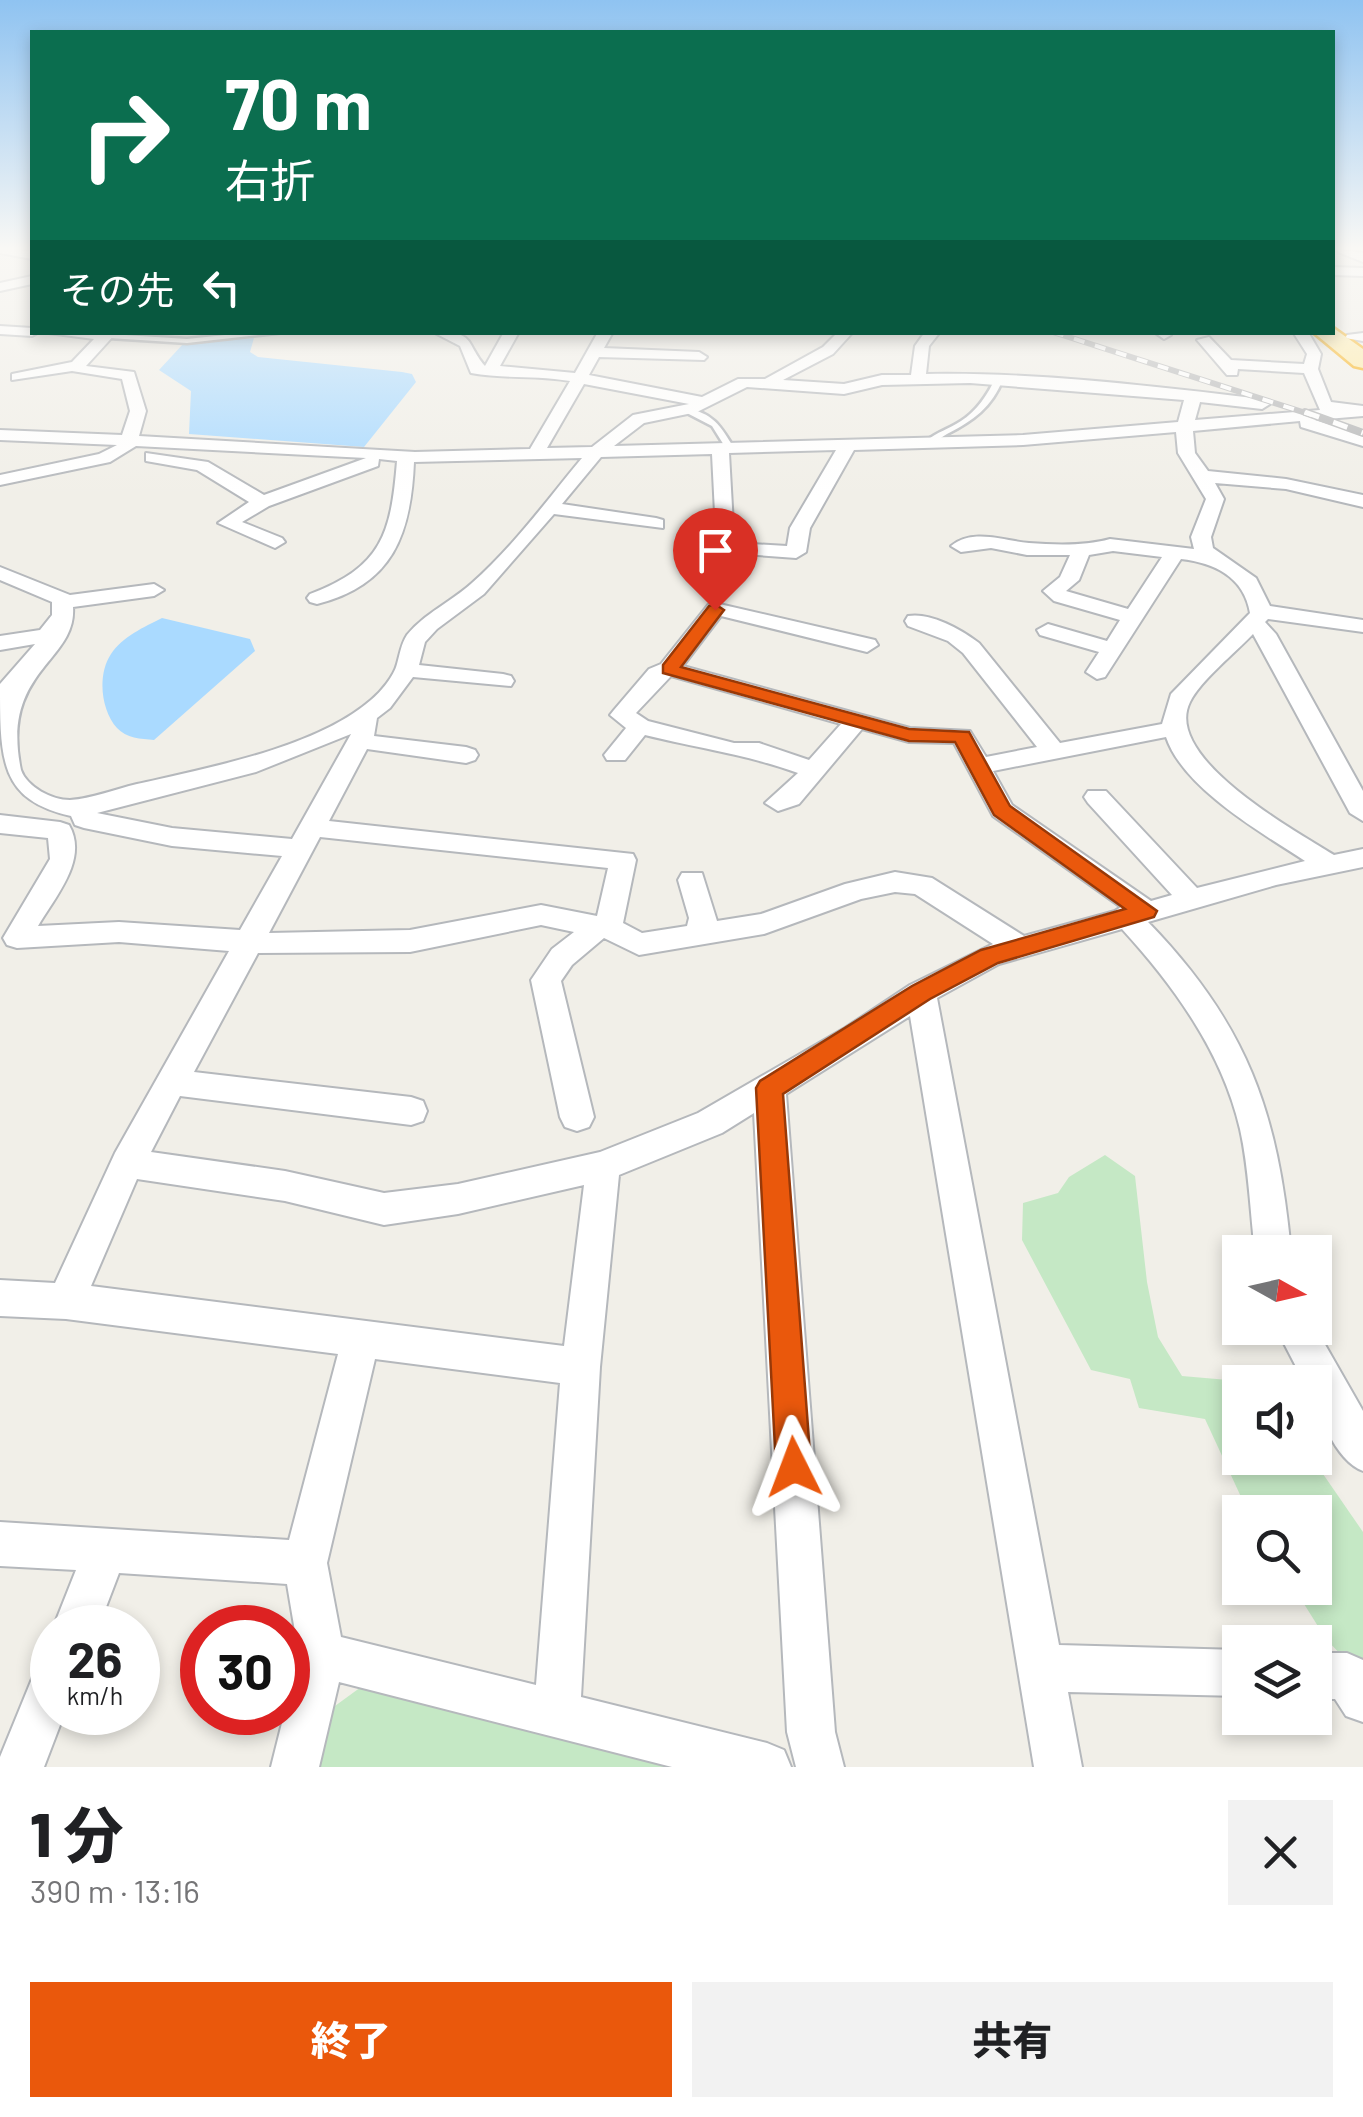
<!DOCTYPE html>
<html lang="ja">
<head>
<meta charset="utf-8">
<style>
  :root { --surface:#fff; --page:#f2f2f2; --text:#202124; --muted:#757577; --accent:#ea580c }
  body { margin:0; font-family:Barlow,"Noto Sans JP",sans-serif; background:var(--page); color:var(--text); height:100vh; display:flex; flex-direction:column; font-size:38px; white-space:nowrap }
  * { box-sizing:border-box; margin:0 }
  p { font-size:32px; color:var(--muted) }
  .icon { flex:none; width:55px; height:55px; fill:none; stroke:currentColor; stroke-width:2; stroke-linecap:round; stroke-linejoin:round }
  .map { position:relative; height:1767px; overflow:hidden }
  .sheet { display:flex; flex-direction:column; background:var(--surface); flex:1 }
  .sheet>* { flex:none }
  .banner { position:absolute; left:30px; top:30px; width:1305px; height:305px; border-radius:0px; box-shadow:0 5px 15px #0003; background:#0b6e4f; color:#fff; overflow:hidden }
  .needle { width:65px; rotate:98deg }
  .fabs { position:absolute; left:1222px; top:1235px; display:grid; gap:20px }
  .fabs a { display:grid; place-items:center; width:110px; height:110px; border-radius:0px; background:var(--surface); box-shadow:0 5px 15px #0003; font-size:50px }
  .speed { position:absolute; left:30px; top:1605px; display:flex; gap:20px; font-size:50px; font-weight:700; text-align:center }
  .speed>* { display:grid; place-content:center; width:130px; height:130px; border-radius:50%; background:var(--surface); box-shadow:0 5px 15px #0003; line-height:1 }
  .speed small { font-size:25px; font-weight:400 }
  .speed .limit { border:15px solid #d22; background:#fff; color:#111 }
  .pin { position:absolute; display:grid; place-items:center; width:85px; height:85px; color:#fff; margin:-102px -42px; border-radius:50% 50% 50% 0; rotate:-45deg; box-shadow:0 0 10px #0007 }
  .pin .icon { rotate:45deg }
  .me { position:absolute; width:110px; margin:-55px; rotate:357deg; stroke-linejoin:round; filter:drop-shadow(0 0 8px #0008) }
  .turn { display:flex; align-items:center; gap:35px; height:210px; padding:0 30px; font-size:45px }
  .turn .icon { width:130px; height:130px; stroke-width:2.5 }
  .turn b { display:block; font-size:70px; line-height:85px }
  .then { display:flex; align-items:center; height:95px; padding:0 30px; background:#0003; gap:20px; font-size:38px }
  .round { display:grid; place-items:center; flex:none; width:105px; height:105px; border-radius:0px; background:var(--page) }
  .overview { display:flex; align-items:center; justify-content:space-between; height:170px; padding:0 30px }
  h1 { font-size:60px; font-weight:800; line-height:75px }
  .cta { display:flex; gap:20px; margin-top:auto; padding:20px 30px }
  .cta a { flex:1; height:115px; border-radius:0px; background:var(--accent); color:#fff; font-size:40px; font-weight:800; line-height:115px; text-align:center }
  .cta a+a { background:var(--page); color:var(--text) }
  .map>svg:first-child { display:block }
  .green { fill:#c5e8c5 }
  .water { fill:#aadaff }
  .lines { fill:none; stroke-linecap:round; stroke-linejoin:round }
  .service-casing { stroke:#b5b8bc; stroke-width:5 }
  .minor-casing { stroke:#b5b8bc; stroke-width:4 }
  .trunk-casing { stroke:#f9ab00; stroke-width:5 }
  .service { fill:#fff; fill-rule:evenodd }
  .minor { fill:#fff; fill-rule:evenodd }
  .trunk { fill:#feeaa1; fill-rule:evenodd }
  .rail-far1-casing { stroke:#b6b7b8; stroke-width:6 }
  .rail-casing { stroke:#b6b7b8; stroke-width:8 }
  .rail-far1 { stroke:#fff; stroke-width:4; stroke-dasharray:11; stroke-linecap:butt }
  .rail { stroke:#fff; stroke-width:5; stroke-dasharray:15; stroke-linecap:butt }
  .route { fill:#ea580c; stroke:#983908; stroke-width:2.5 }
</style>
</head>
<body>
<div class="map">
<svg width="1363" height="1767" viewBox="0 0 1363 1767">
  <rect width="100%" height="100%" fill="#f1efe8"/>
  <path class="green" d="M 1105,1155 L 1135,1176 L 1147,1282 L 1158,1337 L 1182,1376 L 1251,1382 L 1240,1382 L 1240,1458 L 1312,1458 L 1363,1532 L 1363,1678 L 1326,1639 L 1294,1588 L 1315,1588 L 1315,1512 L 1248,1512 L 1205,1419 L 1139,1408 L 1130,1379 L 1091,1370 L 1022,1240 L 1023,1203 L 1058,1193 L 1069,1177 Z
    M 361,1687 L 689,1767 L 308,1767 L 324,1714 Z"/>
  <path class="water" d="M 254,338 L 250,352 L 258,357 L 402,372 L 412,374 L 416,382 L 364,447 L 189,434 L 191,391 L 159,370 L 184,343 Z
    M 162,618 L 250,639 L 255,651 L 154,740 C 141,739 126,738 117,728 C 101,710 97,675 111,654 C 122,637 144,627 162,618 Z"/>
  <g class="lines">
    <defs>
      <path id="service" d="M 254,332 L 285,332 L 187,343 L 109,338 L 105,336 L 109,334 L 187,339 Z
        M 996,377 L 1003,379 C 992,407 973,421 947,434 C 939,439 934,443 926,445 L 926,441 C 937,432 949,429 961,421 C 977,411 988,394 996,377 Z
        M 685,408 C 713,413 720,425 734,448 L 733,450 L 727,450 L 712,426 L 685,412 Z"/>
      <path id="minor" d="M 0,249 L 32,251 L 32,259 L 0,253 Z
        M 1336,249 L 1363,253 L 1363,262 L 1338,252 Z
        M 1332,267 L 1363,268 L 1363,276 L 1332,275 Z
        M 32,276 L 32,284 L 0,291 L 0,283 Z
        M 0,326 L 32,328 L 32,332 L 39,332 L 32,336 L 0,334 Z
        M 41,332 L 117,332 L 86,366 L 134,372 L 146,411 L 139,436 L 415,452 L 530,449 L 570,381 C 536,375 502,379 471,373 L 460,346 L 433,332 C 477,332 464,341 485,366 L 504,332 L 519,332 L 500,366 L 575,373 L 598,332 L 613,332 L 604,348 L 699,352 L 707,357 L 704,360 L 599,357 L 589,375 L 702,397 L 738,379 L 765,379 L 823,347 L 838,332 L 853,332 L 833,354 L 783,380 L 844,384 L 882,375 L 911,375 L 915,346 L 925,332 L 940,332 L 929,346 L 926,374 C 1037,372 1152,386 1262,399 L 1270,404 L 1262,409 L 1200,402 L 1195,420 L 1320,410 L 1304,373 L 1238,369 L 1237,375 L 1227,375 L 1197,340 L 1209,337 L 1231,360 L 1304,364 L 1307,354 L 1293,332 L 1308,332 L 1321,354 L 1318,369 L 1331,402 L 1363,406 L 1363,416 L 1315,420 L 1363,435 L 1363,446 L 1301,427 L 1300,421 L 1193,431 L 1195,453 L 1208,471 L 1286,479 L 1363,495 L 1363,507 L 1286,489 L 1215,483 L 1224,499 L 1211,537 L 1213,548 L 1256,578 L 1270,606 L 1363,620 L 1363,632 L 1268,619 L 1265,622 L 1276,634 L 1363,791 L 1363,821 L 1350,813 L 1253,634 C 1236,652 1200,681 1190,702 C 1162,758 1296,831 1334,855 L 1363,849 L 1363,867 L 1276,885 L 1148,922 C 1248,1025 1278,1113 1291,1252 L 1255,1252 C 1250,1211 1249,1169 1240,1129 C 1222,1052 1174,986 1122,929 L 999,964 L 937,998 L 1059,1645 L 1240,1650 L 1240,1696 L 1068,1692 L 1082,1767 L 1034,1767 L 910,1016 L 786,1094 L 835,1732 L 844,1767 L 796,1767 L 787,1732 L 754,1113 L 722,1133 L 619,1175 L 600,1367 L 581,1697 L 767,1743 L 784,1750 L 791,1767 L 672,1767 L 339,1682 L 319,1767 L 271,1767 L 299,1655 L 287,1584 L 119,1573 L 98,1628 L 53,1628 L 76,1570 L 0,1566 L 0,1522 L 289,1540 L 338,1354 L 66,1319 L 0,1316 L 0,1280 L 55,1283 L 115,1153 L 229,951 L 119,942 L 17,948 L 7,945 L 3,938 L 50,859 L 48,838 L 0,833 L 0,815 L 60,822 L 69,825 C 89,859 55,897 38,926 L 119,922 L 240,930 L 282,856 L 172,846 L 84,828 L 75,825 L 71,816 C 0,800 0,761 0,684 L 35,644 L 0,650 L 0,636 L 40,630 L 52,615 L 52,602 L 0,580 L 0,567 L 70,595 L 154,584 L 164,590 L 154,596 L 73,607 C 77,662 0,670 21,770 C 27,787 52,800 70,800 C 91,799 116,789 137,784 C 207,768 316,748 371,700 C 381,692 394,676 397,664 C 400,654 401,644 407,635 C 425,613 451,602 472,583 C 514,546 547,500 582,458 L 414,462 C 411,534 393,585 317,604 L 310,602 L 307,598 L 310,594 C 382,567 391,534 397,461 L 379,459 L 378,466 L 269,506 L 242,522 L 282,538 L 285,542 L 275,548 L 218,523 L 249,502 L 197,470 L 146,461 L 146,453 L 208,462 L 264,495 L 366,458 L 136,446 L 110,462 L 0,485 L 0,475 L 99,454 L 117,445 L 0,440 L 0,430 L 122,435 L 130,411 L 122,379 L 72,371 L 12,380 L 12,374 L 72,362 L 94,339 ZM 970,383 L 1184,400 L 1178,422 L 1023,435 L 614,446 L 644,423 L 697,412 L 747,387 L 844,394 L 882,385 ZM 584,384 L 689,404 L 633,415 L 592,447 L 547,448 ZM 1176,432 L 1178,453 L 1206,499 L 1191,537 L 1194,549 L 1110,539 C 1086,546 1055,545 1029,543 C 1004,541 973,528 951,546 L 961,552 L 991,548 L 1027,555 L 1070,555 L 1060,577 L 1043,591 L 1054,601 L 1120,620 L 1107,641 L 1048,624 L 1037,630 L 1040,635 L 1099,652 L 1086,672 L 1097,679 L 1105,677 L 1181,559 C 1215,563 1244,577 1250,613 L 1171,694 L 1162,724 L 1060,743 L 979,643 C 962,630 931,612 908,616 L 905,621 L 908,626 L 948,641 L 963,653 L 1037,747 L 986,757 L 970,731 L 910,728 L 683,666 L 721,616 L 867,652 L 878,645 L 875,640 L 715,603 L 708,605 L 661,664 L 649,669 L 614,710 L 610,715 L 626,728 L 604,755 L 607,760 L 625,760 L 645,735 C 697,748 749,755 798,773 L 765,803 L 778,811 L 799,804 L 862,729 L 909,742 L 954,743 L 993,816 L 1121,907 L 1115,911 L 1024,936 L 932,878 L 895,872 L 845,884 L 761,914 L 717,921 L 702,873 L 682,873 L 678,880 L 689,918 L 687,926 L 642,933 L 623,923 L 636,860 L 633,854 L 329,821 L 367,749 L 466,763 L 475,760 L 478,755 L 475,750 L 466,747 L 374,736 L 377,718 L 390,708 L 413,677 L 511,686 L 514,681 L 511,676 L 503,674 L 419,665 L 425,642 L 437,629 L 484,594 L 554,514 L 663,528 L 663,520 L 656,518 L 562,504 L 601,457 L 712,454 L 717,552 L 796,558 L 806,552 L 810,528 L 854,450 L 1023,445 ZM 836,450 L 790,528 L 787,546 L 734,543 L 729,453 ZM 1113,551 L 1162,557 L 1128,609 L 1066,591 L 1079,580 L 1089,555 ZM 671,676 L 841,724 L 809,760 L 759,743 L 734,743 L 648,721 L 636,713 ZM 351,734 L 292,839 L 172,828 L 97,813 L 256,772 ZM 1166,737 C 1183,788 1262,833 1305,861 L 1197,888 L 1106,791 L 1088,791 L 1084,797 L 1088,803 L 1172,895 L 1151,901 L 1012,805 L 993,771 ZM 320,837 L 608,868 L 597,916 L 541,905 L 410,930 L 269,933 ZM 895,892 L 915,894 L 993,944 L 910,985 L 845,1028 L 698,1113 L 600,1152 L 458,1184 L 384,1193 L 285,1171 L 151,1152 L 180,1096 L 411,1125 L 423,1121 L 427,1111 L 423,1101 L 411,1097 L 194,1072 L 258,953 L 410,952 L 541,925 L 574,932 L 552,949 L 531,980 L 560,1117 L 565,1127 L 577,1131 L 589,1127 L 594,1117 L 561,981 L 572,965 L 604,938 L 639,955 L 764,934 L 861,899 ZM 137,1179 L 285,1201 L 384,1225 L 458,1214 L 584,1185 L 564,1346 L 91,1286 ZM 375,1359 L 560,1383 L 536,1685 L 341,1637 L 327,1563 Z
        M 1154,332 L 1170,332 L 1171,335 L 1164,339 Z
        M 1363,333 L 1363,341 L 1345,338 L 1347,335 Z
        M 1315,1327 L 1363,1411 L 1363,1471 C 1335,1460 1315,1411 1315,1382 L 1304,1382 L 1276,1328 Z
        M 1315,1653 L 1347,1653 L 1363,1660 L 1363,1722 L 1346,1716 L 1335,1699 L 1315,1699 Z
        M 52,1662 L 52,1712 L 65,1712 L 44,1767 L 0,1767 L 0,1757 L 36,1669 Z"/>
      <path id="trunk" d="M 1332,327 L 1363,349 L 1363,368 L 1354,366 L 1313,332 L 1332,332 Z"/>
    </defs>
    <use href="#service" class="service-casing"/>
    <use href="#minor" class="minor-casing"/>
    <use href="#trunk" class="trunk-casing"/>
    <use href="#service" class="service"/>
    <use href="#minor" class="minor"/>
    <use href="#trunk" class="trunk"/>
    <defs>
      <path id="rail-far1" d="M 1053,332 L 1312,415"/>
      <path id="rail" d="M 1305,412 L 1363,433"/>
    </defs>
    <use href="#rail-far1" class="rail-far1-casing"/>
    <use href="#rail" class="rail-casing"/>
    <use href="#rail-far1" class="rail-far1"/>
    <use href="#rail" class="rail"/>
  </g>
  <linearGradient id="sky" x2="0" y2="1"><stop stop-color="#8fc3f1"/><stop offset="0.5" stop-color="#f9f8f5"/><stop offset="1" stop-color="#f9f8f5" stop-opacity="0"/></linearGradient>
  <rect width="1363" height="497" fill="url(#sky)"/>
  <path class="route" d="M 715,604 L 724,610 L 681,667 L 909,729 L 969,732 L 1010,806 L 1157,911 L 1154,917 L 998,963 L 930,999 L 783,1094 L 811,1467 L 806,1479 L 794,1484 L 781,1479 L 776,1467 L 756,1088 L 760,1081 L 912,986 L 981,950 L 1125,909 L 994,815 L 955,742 L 909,741 L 663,673 L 663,665 L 709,606 Z"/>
</svg>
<div class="fabs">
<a><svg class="needle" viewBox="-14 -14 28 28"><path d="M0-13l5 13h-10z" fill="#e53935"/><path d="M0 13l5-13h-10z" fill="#757577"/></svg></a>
<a><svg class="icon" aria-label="sound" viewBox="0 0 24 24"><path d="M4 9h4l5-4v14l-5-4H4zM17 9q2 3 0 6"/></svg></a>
<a><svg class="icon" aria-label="search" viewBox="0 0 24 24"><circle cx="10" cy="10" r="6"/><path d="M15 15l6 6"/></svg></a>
<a><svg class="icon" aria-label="layers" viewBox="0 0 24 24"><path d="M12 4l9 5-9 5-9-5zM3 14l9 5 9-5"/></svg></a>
</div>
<div class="speed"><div>26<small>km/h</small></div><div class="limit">30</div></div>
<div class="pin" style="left:715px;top:610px;background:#d93025"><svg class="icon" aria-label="arrive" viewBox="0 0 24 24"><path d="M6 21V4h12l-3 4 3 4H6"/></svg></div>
<svg class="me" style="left:794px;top:1467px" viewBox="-20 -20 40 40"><path d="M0-17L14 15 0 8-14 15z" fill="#ea580c" stroke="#fff" stroke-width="4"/></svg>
<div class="banner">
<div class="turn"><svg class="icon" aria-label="right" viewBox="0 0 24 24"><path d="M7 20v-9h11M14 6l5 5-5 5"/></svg><div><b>70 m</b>右折</div></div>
<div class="then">その先<svg class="icon" aria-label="left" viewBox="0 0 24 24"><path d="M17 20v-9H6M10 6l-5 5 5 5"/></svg></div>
</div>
</div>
<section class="sheet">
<div class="overview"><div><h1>1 分</h1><p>390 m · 13:16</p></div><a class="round"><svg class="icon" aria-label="close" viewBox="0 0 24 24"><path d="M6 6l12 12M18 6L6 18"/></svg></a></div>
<div class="cta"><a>終了</a><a>共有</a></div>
</section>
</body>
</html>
